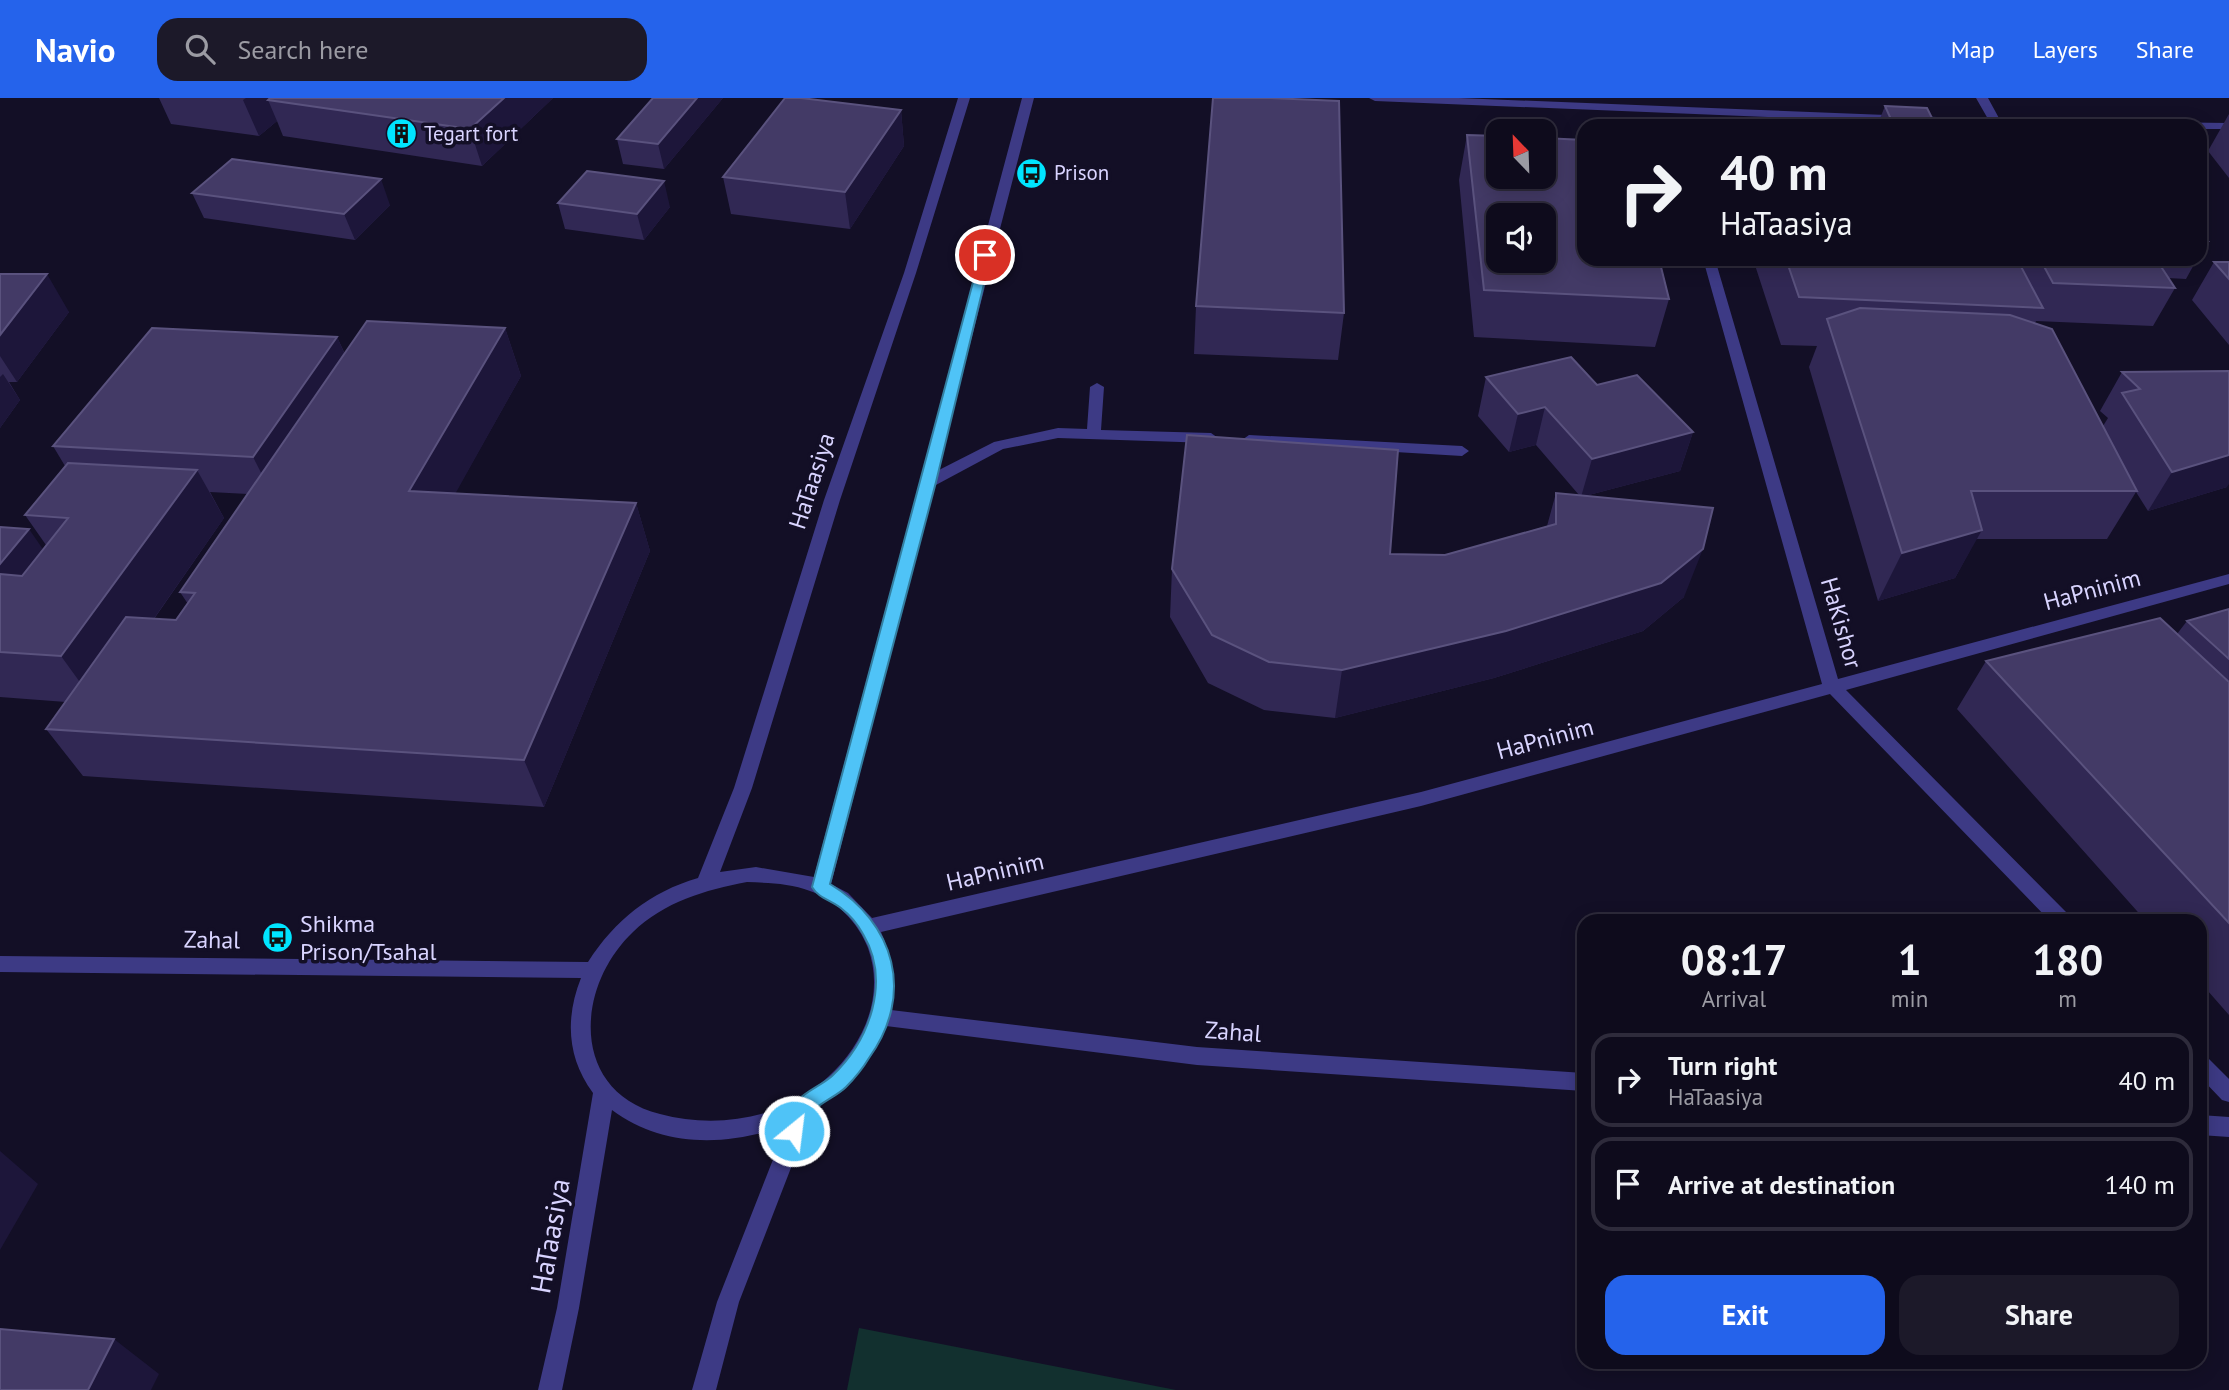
<!DOCTYPE html>
<html lang="en">
<head>
<meta charset="utf-8">
<style>
  :root { --surface:#0e0b1c; --page:#1c1929; --text:#f1f3f6; --muted:#9b9ba3; --line:#2e2b3b; --accent:#2563eb }
  body { margin:0; font-family:"PT Sans",sans-serif; background:var(--page); color:var(--text); height:100vh; display:flex; flex-direction:column; font-size:26px; white-space:nowrap }
  * { box-sizing:border-box; margin:0 }
  p { font-size:23px; color:var(--muted) }
  .icon { flex:none; width:38px; height:38px; fill:none; stroke:currentColor; stroke-width:2; stroke-linecap:round; stroke-linejoin:round }
  .map { position:relative; flex:1; overflow:hidden }
  .side { position:absolute; left:1577px; top:816px; width:630px; height:455px; display:flex; flex-direction:column; background:var(--surface); border-radius:21px; box-shadow:0 4px 18px #0003,0 0 0 2px var(--line) }
  .side>* { flex:none }
  .guide { position:absolute; left:1577px; top:21px; width:630px; height:147px; border-radius:21px; box-shadow:0 4px 18px #0003,0 0 0 2px var(--line); background:#0e0b1c; color:var(--text); overflow:hidden }
  .needle { width:46px; rotate:337deg }
  .buttons { position:absolute; left:1486px; top:21px; display:grid; gap:14px }
  .buttons a { display:grid; place-items:center; width:70px; height:70px; border-radius:14px; background:var(--surface); box-shadow:0 4px 18px #0003,0 0 0 2px var(--line); font-size:35px }
  .pin { position:absolute; display:grid; place-items:center; width:60px; height:60px; color:#fff; margin:-30px; border:4px solid #fff; border-radius:50%; box-shadow:0 2px 7px #0007 }
  .me { position:absolute; width:77px; margin:-38px; rotate:29deg; stroke-linejoin:round; filter:drop-shadow(0 0 5px #0008) }
  .turn { display:flex; align-items:center; gap:24px; height:147px; padding:0 28px; font-size:32px }
  .turn .icon { width:91px; height:91px; stroke-width:2.5 }
  .turn b { display:block; font-size:49px; line-height:60px }
  .eta { display:flex; justify-content:space-evenly; align-items:center; height:119px; text-align:center }
  .eta b { font-size:42px; font-weight:700; line-height:49px }
  .primary-button { display:flex; gap:14px; margin-top:auto; padding:14px 28px }
  .primary-button a { flex:1; height:80px; border-radius:21px; background:var(--accent); color:#fff; font-size:28px; font-weight:700; line-height:80px; text-align:center }
  .primary-button a+a { background:var(--page); color:var(--text) }
  ul { padding:0; list-style:none }
  li { display:flex; align-items:center; gap:21px; height:94px; margin:0 14px 10px; padding:0 14px; border:4px solid var(--line); border-radius:21px }
  li div { flex:1 }
  li b { display:block; font-size:26px }
  li em { font-style:normal }
  header { display:flex; align-items:center; gap:42px; box-sizing:border-box; height:98px; padding:0 35px; background:var(--accent); color:#fff }
  header strong { font-size:33px }
  nav { display:flex; gap:38px; margin-inline-start:auto; font-size:24px }
  .search { width:490px; height:63px; background:var(--page); display:flex; align-items:center; gap:18px; box-sizing:border-box; padding:0 24px; border-radius:21px; color:var(--muted); font-size:26px }
  .map>svg:first-child { display:block }
  .green { fill:#12302f }
  .lines { fill:none; stroke-linecap:round; stroke-linejoin:round }
  .minor { fill:#3d3a85; fill-rule:evenodd }
  .wall { fill:#312854; fill-rule:evenodd }
  .shaded-wall { fill:#1d163a }
  .building { fill:#433a66; stroke:#5a527e; stroke-width:2; fill-rule:evenodd }
  .route { fill:#4fc3f7; stroke:#337fa1; stroke-width:2 }
  .labels { text-anchor:middle; stroke-width:7; stroke-linejoin:round; paint-order:stroke }
  .far-poi-label { font-size:21px; fill:#d9d4ff; stroke:#130f26; text-anchor:start }
  .street-label { font-size:24px; fill:#d9d4ff; stroke:#130f26 }
  .poi-label { font-size:24px; fill:#d9d4ff; stroke:#130f26; text-anchor:start }
  .near-street-label { font-size:28px; fill:#d9d4ff; stroke:#130f26 }
</style>
</head>
<body>
<header>
<strong>Navio</strong>
<div class="search"><svg class="icon" aria-label="search" viewBox="0 0 24 24"><circle cx="10" cy="10" r="6"/><path d="M15 15l6 6"/></svg>Search here</div>
<nav><a>Map</a><a>Layers</a><a>Share</a></nav>
</header>
<div class="map">
<svg width="2229" height="1292" viewBox="0 0 2229 1292">
  <rect width="100%" height="100%" fill="#130f26"/>
  <path class="green" d="M 859,1230 L 1176,1292 L 847,1292 Z"/>
  <g class="lines">
    <path class="minor" d="M 958,0 L 970,0 L 916,175 L 840,402 L 752,690 L 720,774 L 756,769 L 814,779 L 1022,0 L 1034,0 L 937,373 L 994,344 L 1058,330 L 1087,331 L 1090,289 L 1097,285 L 1104,289 L 1101,332 L 1211,335 L 1218,340 L 1211,345 L 1058,340 L 1003,351 L 934,388 L 831,786 L 848,795 L 872,820 L 1421,694 L 1822,586 L 1703,161 L 1715,161 L 1838,581 L 2229,476 L 2229,486 L 1846,592 L 2068,816 L 2070,822 L 2049,822 L 1830,596 L 1421,708 L 881,834 C 891,858 898,885 891,912 L 1197,949 L 1584,975 L 1584,993 L 1197,967 L 886,928 L 871,958 L 852,983 L 813,1013 L 739,1204 L 716,1292 L 692,1292 L 717,1204 L 787,1026 C 730,1049 662,1050 612,1012 L 579,1210 L 562,1292 L 538,1292 L 557,1210 L 593,995 C 567,960 565,920 581,880 L 0,874 L 0,858 L 588,864 C 615,822 650,794 698,780 L 734,690 L 824,402 L 904,175 ZM 747,784 C 768,785 790,785 810,793 C 836,802 858,824 868,850 C 894,922 832,996 765,1015 C 730,1025 694,1025 660,1016 C 570,993 575,889 633,834 C 664,804 705,792 747,784 Z
      M 1369,0 L 1459,0 L 1988,21 L 1976,0 L 1988,0 L 2000,22 L 2229,25 L 2229,31 L 2200,31 L 2200,28 L 1985,28 L 1375,3 Z
      M 1249,337 L 1462,348 L 1469,353 L 1462,358 L 1244,345 L 1242,342 Z
      M 2200,956 L 2207,959 L 2229,981 L 2229,1004 L 2222,1002 L 2200,979 Z
      M 2200,1017 L 2229,1019 L 2229,1039 L 2200,1037 Z"/>
  </g>
  <path class="wall" d="M 159,0 L 553,0 L 482,68 L 283,38 L 277,23 L 259,38 L 171,26 Z
    M 653,0 L 723,0 L 664,71 L 623,66 L 617,41 Z
    M 1885,8 L 1936,28 L 1877,28 Z
    M 901,12 L 904,48 L 850,131 L 731,116 L 723,79 Z
    M 2229,16 L 2229,80 L 2208,53 Z
    M 1467,37 L 1669,201 L 1655,249 L 1474,239 L 1459,82 Z
    M 192,95 L 390,107 L 355,142 L 204,120 Z
    M 558,105 L 670,109 L 644,142 L 565,131 Z
    M 2200,132 L 2208,143 L 2200,157 Z
    M 1753,161 L 2197,161 L 2186,181 L 2168,180 L 2175,190 L 2153,228 L 2036,223 L 2035,225 L 2103,328 L 2108,320 L 2100,313 L 2122,274 L 2229,273 L 2227,389 L 2148,413 L 2136,394 L 2107,441 L 1976,441 L 1955,480 L 1878,503 L 1809,269 L 1817,248 L 1781,247 Z
    M 2214,164 L 2229,164 L 2229,247 L 2192,202 Z
    M 0,176 L 69,214 L 17,284 L 9,284 L 20,302 L 0,330 Z
    M 1196,208 L 1344,215 L 1338,262 L 1194,256 Z
    M 505,230 L 521,278 L 455,395 L 636,405 L 650,453 L 544,709 L 83,678 L 46,631 L 66,604 L 0,599 L 0,429 L 43,451 L 46,447 L 25,417 L 65,368 L 53,348 L 337,239 L 345,256 ZM 210,394 L 248,396 L 180,494 L 188,506 L 176,522 L 154,521 L 224,420 Z
    M 1486,279 L 1597,287 L 1693,334 L 1680,373 L 1585,398 L 1684,499 L 1643,533 L 1494,580 L 1335,620 L 1264,612 L 1208,585 L 1170,519 L 1172,471 L 1390,456 L 1445,457 L 1547,428 L 1556,395 L 1579,397 L 1536,347 L 1509,354 L 1478,318 Z
    M 2229,511 L 2229,917 L 2200,884 L 2200,822 L 2145,822 L 1957,611 L 1986,563 L 2177,536 L 2187,523 Z"/>
  <path class="shaded-wall" d="M 246,0 L 304,0 L 268,2 L 277,23 L 259,38 L 243,2 Z
    M 504,0 L 553,0 L 482,68 L 470,31 Z
    M 697,0 L 723,0 L 664,71 L 658,46 Z
    M 901,12 L 904,48 L 850,131 L 845,94 Z
    M 381,81 L 390,107 L 355,142 L 344,116 Z
    M 664,83 L 670,109 L 644,142 L 637,116 Z
    M 47,176 L 69,214 L 17,284 L 0,258 L 0,237 Z
    M 505,230 L 521,278 L 430,441 L 409,393 Z
    M 337,239 L 354,277 L 273,398 L 253,359 Z
    M 3,276 L 20,302 L 0,330 L 0,279 Z
    M 1545,309 L 1536,347 L 1509,354 L 1518,316 Z
    M 1693,334 L 1680,373 L 1581,399 L 1592,361 Z
    M 2229,357 L 2229,386 L 2227,389 L 2148,413 L 2172,374 Z
    M 197,372 L 224,420 L 95,605 L 61,558 Z
    M 636,405 L 650,453 L 544,709 L 524,662 Z
    M 29,431 L 62,479 L 0,486 L 0,466 Z
    M 1982,432 L 1955,480 L 1878,503 L 1902,455 Z
    M 1703,451 L 1684,499 L 1643,533 L 1494,580 L 1335,620 L 1342,572 Z
    M 0,1053 L 38,1086 L 0,1152 Z
    M 114,1241 L 159,1276 L 151,1292 L 88,1292 Z"/>
  <path class="building" d="M 270,0 L 504,0 L 470,31 L 268,2 Z
    M 653,0 L 697,0 L 658,46 L 617,41 Z
    M 785,0 L 801,0 L 901,12 L 845,94 L 723,79 Z
    M 1213,0 L 1270,0 L 1339,3 L 1344,215 L 1196,208 Z
    M 1885,8 L 1927,10 L 1936,28 L 1894,28 Z
    M 1467,37 L 1498,38 L 1498,79 L 1544,79 L 1544,40 L 1584,42 L 1584,161 L 1659,161 L 1669,201 L 1484,192 ZM 1498,117 L 1544,117 L 1544,163 L 1498,163 Z
    M 232,61 L 381,81 L 344,116 L 192,95 Z
    M 587,73 L 664,83 L 637,116 L 558,105 Z
    M 2200,132 L 2208,143 L 2200,143 Z
    M 1786,161 L 2017,161 L 2043,210 L 1799,199 Z
    M 2040,161 L 2156,161 L 2175,190 L 2053,185 Z
    M 2214,164 L 2229,164 L 2229,181 Z
    M 0,176 L 47,176 L 0,237 Z
    M 1860,210 L 2010,217 L 2052,231 L 2137,393 L 1971,393 L 1982,432 L 1902,455 L 1827,221 Z
    M 367,223 L 505,230 L 409,393 L 636,405 L 524,662 L 46,631 L 126,519 L 176,522 L 195,495 L 180,494 Z
    M 152,230 L 337,239 L 253,359 L 53,348 Z
    M 1571,259 L 1597,287 L 1637,277 L 1693,334 L 1592,361 L 1545,309 L 1518,316 L 1486,279 Z
    M 2229,273 L 2229,357 L 2172,374 L 2122,295 L 2140,291 L 2122,274 Z
    M 1187,337 L 1398,352 L 1390,456 L 1445,457 L 1556,426 L 1556,395 L 1713,410 L 1703,451 L 1661,485 L 1506,533 L 1342,572 L 1269,564 L 1212,537 L 1172,471 Z
    M 68,365 L 197,372 L 61,558 L 0,554 L 0,476 L 22,478 L 68,420 L 25,417 Z
    M 0,429 L 29,431 L 0,466 Z
    M 2229,511 L 2229,561 L 2187,523 Z
    M 2160,520 L 2229,584 L 2229,825 L 1986,563 Z
    M 0,1231 L 114,1241 L 88,1292 L 0,1292 Z"/>
  <path class="route" d="M 981,154 L 991,157 L 936,384 L 830,786 C 895,825 915,896 869,960 C 863,970 854,981 846,989 C 836,999 820,1004 811,1015 C 807,1021 805,1032 801,1040 L 794,1042 L 788,1040 L 785,1033 C 788,1024 791,1011 797,1003 C 806,993 822,987 832,978 C 870,942 891,883 863,836 C 858,827 850,817 842,811 C 833,803 818,800 812,789 Z"/>
  <defs>
    <symbol id="building-disc" viewBox="-11 -11 22 22"><circle r="9.5" fill="#00e5ff" stroke="#130f26"/><path d="M-4-6H4V6H1V3H-1V6H-4ZM-2.5-4.3h1.7v1.8h-1.7ZM.8-4.3h1.7v1.8H.8ZM-2.5-1h1.7V.8h-1.7ZM.8-1h1.7V.8H.8Z" fill="#111"/></symbol>
    <symbol id="bus-disc" viewBox="-11 -11 22 22"><circle r="9.5" fill="#00e5ff" stroke="#130f26"/><path d="M-5-6H5V4H4V6H2V4H-2V6H-4V4H-5ZM-3.5-4V0h7V-4ZM-3.5 1.2v1.5H-2V1.2ZM2 1.2v1.5H3.5V1.2Z" fill="#111"/></symbol>
  </defs>
  <g fill-rule="evenodd">
    <use href="#building-disc" x="384" y="18" width="35" height="35"/>
    <use href="#bus-disc" x="1014" y="58" width="35" height="35"/>
    <use href="#bus-disc" x="260" y="822" width="35" height="35"/>
  </g>
  <g class="labels">
    <g class="far-poi-label">
      <text x="424" y="43">Tegart fort</text>
      <text x="1054" y="82">Prison</text>
    </g>
    <g class="street-label">
      <text transform="translate(812 383) rotate(-72)" y="8">HaTaasiya</text>
      <text transform="translate(2092 492) rotate(-15)" y="8">HaPninim</text>
      <text transform="translate(1841 525) rotate(74)" y="8">HaKishor</text>
      <text transform="translate(1545 641) rotate(-15)" y="8">HaPninim</text>
      <text transform="translate(995 774) rotate(-13)" y="8">HaPninim</text>
      <text transform="translate(212 842) rotate(1)" y="8">Zahal</text>
      <text transform="translate(1233 934) rotate(4)" y="8">Zahal</text>
    </g>
    <g class="poi-label">
      <text x="300" y="834">Shikma<tspan x="300" dy="28">Prison/Tsahal</tspan></text>
    </g>
    <g class="near-street-label">
      <text transform="translate(550 1138) rotate(-80)" y="10">HaTaasiya</text>
    </g>
  </g>
</svg>
<div class="buttons">
<a><svg class="needle" viewBox="-14 -14 28 28"><path d="M0-13l5 13h-10z" fill="#e53935"/><path d="M0 13l5-13h-10z" fill="#9b9ba3"/></svg></a>
<a><svg class="icon" aria-label="sound" viewBox="0 0 24 24"><path d="M4 9h4l5-4v14l-5-4H4zM17 9q2 3 0 6"/></svg></a>
</div>
<div class="pin" style="left:985px;top:157px;background:#d93025"><svg class="icon" aria-label="arrive" viewBox="0 0 24 24"><path d="M6 21V4h12l-3 4 3 4H6"/></svg></div>
<svg class="me" style="left:794px;top:1033px" viewBox="-20 -20 40 40"><circle r="17" fill="#4fc3f7" stroke="#fff" stroke-width="3"/><path d="M0-11L8 9 0 5-8 9z" fill="#fff"/></svg>
<div class="guide">
<div class="turn"><svg class="icon" aria-label="right" viewBox="0 0 24 24"><path d="M7 20v-9h11M14 6l5 5-5 5"/></svg><div><b>40 m</b>HaTaasiya</div></div>
</div>
<section class="side">
<div class="eta">
<div><b>08:17</b><p>Arrival</p></div>
<div><b>1</b><p>min</p></div>
<div><b>180</b><p>m</p></div>
</div>
<ul>
<li><svg class="icon" aria-label="right" viewBox="0 0 24 24"><path d="M7 20v-9h11M14 6l5 5-5 5"/></svg><div><b>Turn right</b><p>HaTaasiya</p></div><em>40 m</em></li>
<li><svg class="icon" aria-label="arrive" viewBox="0 0 24 24"><path d="M6 21V4h12l-3 4 3 4H6"/></svg><div><b>Arrive at destination</b></div><em>140 m</em></li>
</ul>
<div class="primary-button"><a>Exit</a><a>Share</a></div>
</section>
</div>
</body>
</html>
